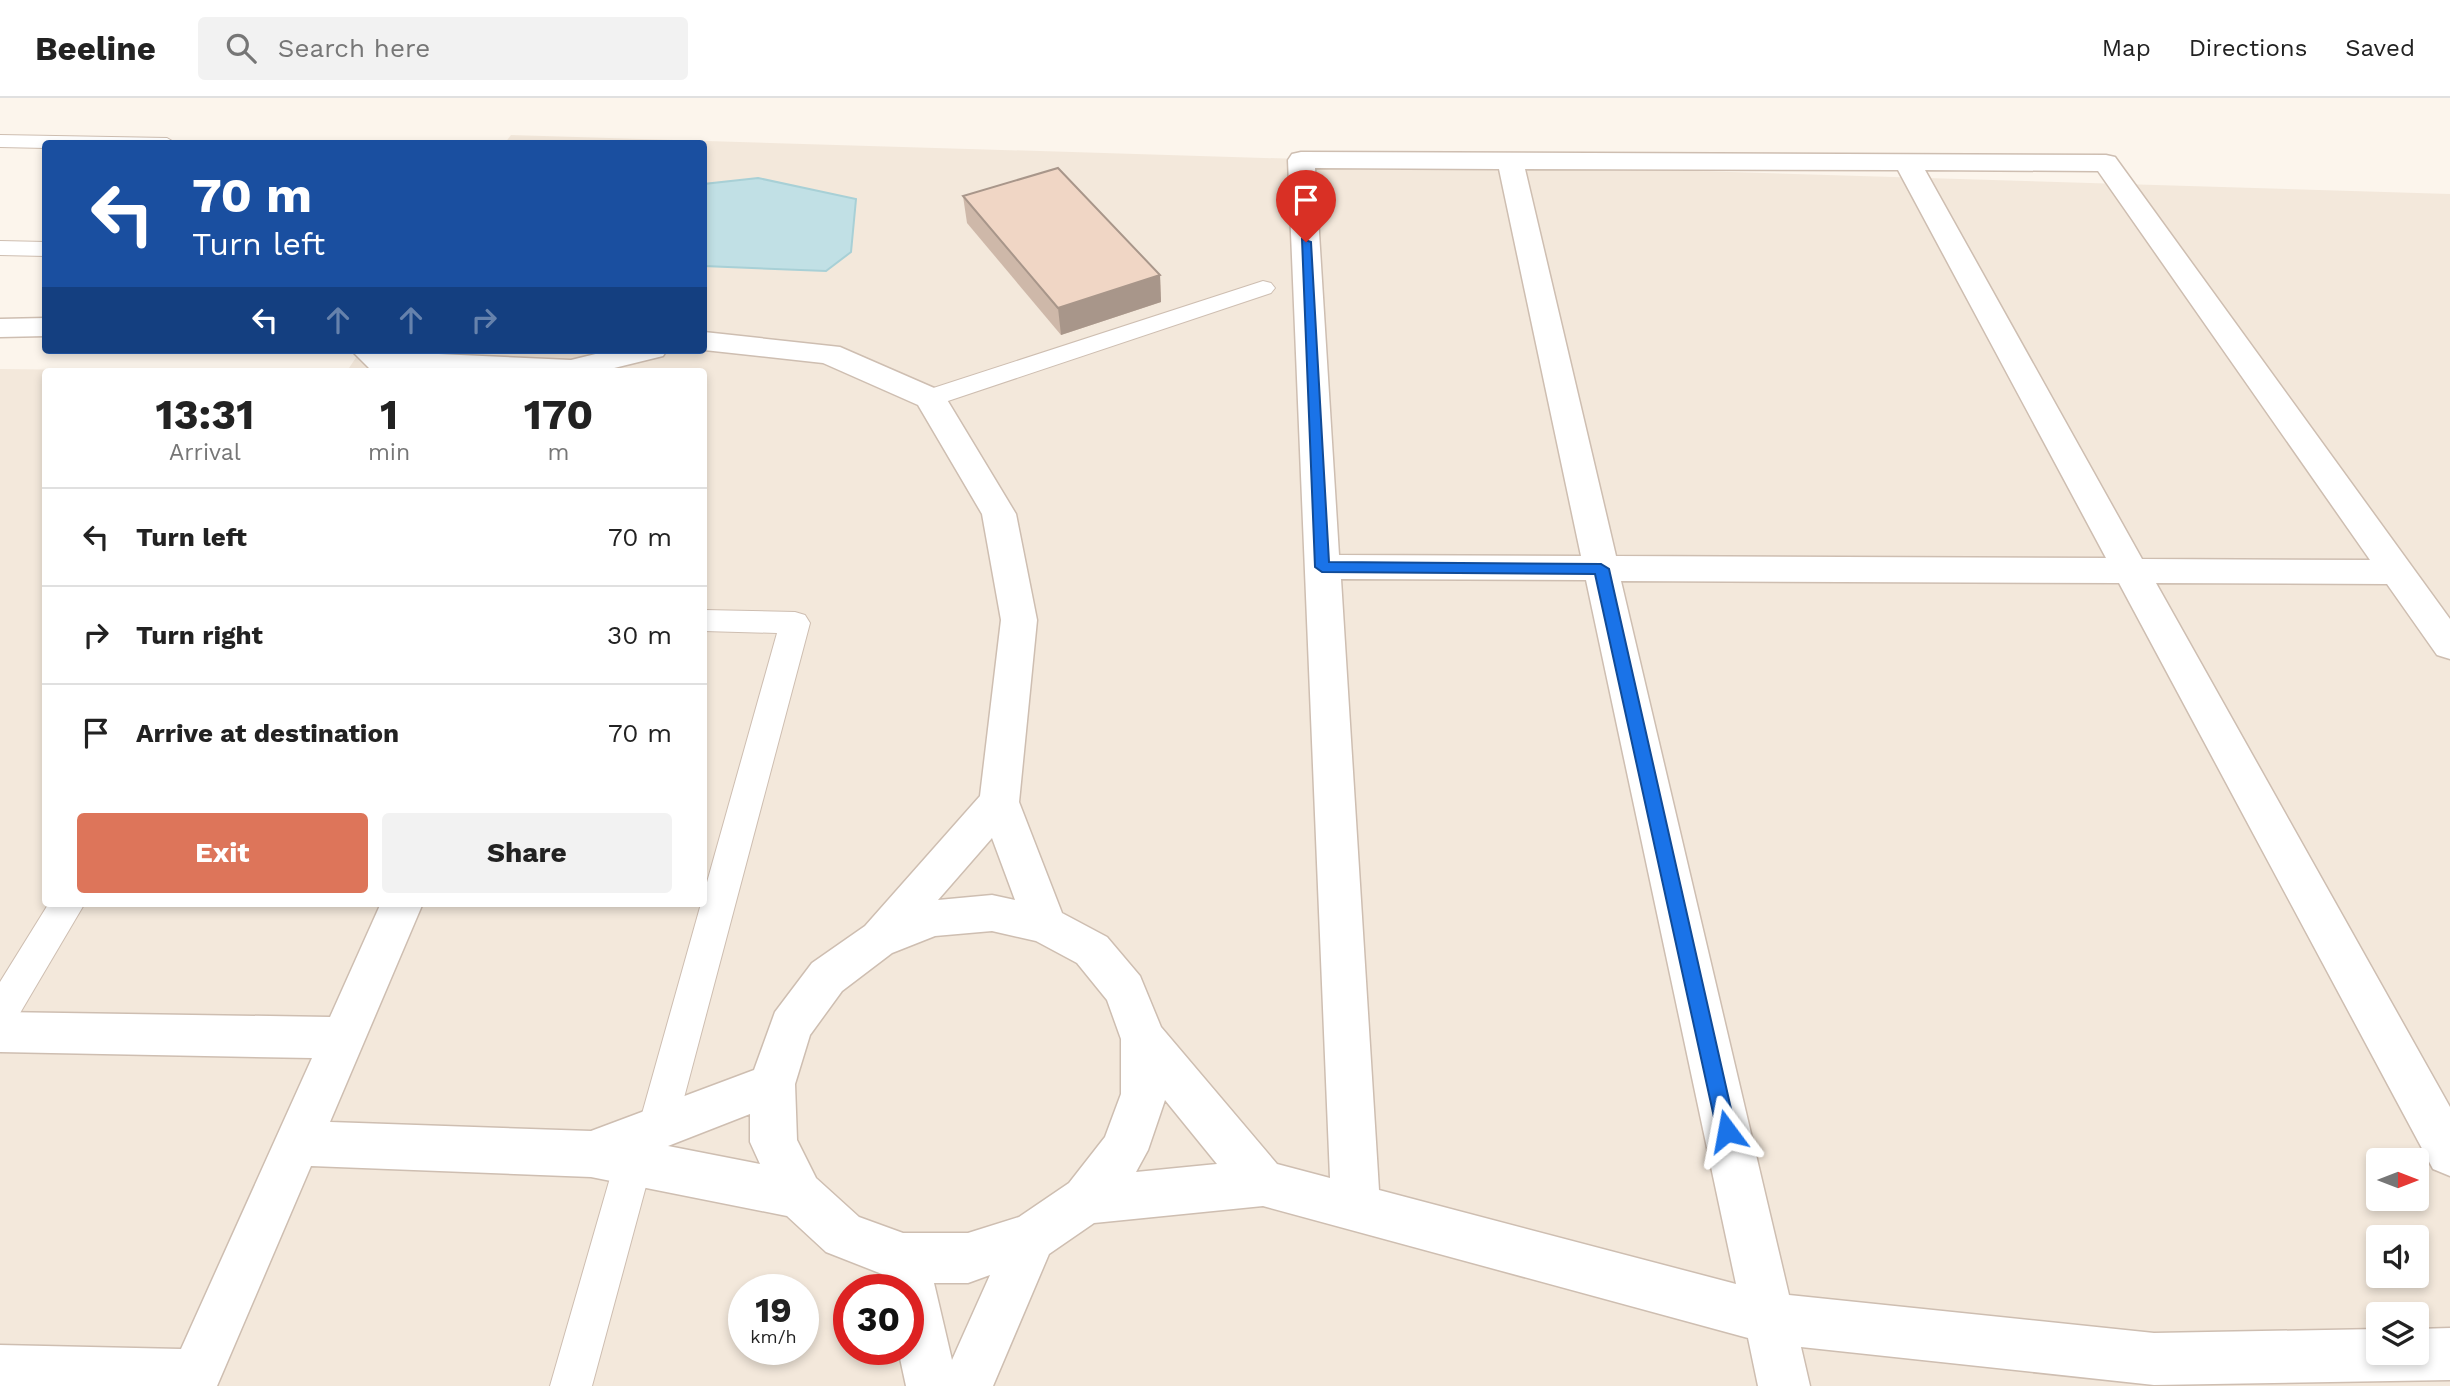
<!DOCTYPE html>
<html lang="en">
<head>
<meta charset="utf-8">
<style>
  :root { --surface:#fff; --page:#f2f2f2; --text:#222; --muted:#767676; --line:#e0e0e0; --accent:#dd755a }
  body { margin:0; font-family:"Work Sans",sans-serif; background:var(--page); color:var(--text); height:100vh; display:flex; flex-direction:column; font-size:26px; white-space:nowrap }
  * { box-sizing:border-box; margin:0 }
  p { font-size:23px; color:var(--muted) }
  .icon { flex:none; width:38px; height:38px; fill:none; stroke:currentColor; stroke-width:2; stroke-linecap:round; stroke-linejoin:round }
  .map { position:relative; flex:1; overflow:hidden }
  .side { position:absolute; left:42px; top:270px; width:665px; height:539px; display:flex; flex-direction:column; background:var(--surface); border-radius:7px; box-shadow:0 4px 10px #0003 }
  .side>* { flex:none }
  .guide { position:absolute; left:42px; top:42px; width:665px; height:214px; border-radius:7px; box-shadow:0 4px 10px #0003; background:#1a4fa0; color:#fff; overflow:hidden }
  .needle { width:46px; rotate:90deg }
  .fabs { position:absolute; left:2366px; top:1050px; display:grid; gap:14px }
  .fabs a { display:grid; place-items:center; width:63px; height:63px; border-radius:7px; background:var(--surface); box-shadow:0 4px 10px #0003; font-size:35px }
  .speed { position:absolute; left:728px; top:1176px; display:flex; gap:14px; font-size:35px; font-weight:700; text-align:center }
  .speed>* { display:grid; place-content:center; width:91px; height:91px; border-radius:50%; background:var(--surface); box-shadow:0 4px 10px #0003; line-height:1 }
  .speed small { font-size:18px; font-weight:400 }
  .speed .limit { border:10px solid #d22; background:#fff; color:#111 }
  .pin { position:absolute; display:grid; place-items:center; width:60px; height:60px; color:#fff; margin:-72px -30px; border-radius:50% 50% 50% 0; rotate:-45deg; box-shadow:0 0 7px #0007 }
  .pin .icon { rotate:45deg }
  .me { position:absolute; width:77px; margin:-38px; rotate:347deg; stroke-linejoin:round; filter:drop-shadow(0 0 5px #0008) }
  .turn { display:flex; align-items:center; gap:24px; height:147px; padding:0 35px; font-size:32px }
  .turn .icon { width:91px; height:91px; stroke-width:2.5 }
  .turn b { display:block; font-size:49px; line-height:60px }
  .lanes { display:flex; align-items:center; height:66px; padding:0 35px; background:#0003; justify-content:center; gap:35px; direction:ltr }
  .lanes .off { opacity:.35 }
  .eta { display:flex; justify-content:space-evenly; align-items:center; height:119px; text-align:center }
  .eta b { font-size:42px; font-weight:700; line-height:49px }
  .primary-button { display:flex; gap:14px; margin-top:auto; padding:14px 35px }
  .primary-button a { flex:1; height:80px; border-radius:7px; background:var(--accent); color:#fff; font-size:28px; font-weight:700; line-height:80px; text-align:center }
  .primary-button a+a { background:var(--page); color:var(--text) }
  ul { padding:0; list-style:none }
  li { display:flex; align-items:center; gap:21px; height:98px; padding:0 35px; border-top:2px solid var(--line) }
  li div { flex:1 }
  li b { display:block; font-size:26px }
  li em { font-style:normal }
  header { display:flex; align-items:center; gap:42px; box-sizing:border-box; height:98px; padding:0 35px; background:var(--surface); border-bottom:2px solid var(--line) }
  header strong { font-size:33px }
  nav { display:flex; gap:38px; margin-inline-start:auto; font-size:24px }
  .search { width:490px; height:63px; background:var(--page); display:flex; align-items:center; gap:18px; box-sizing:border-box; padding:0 24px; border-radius:7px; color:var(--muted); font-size:26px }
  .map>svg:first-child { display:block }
  .residential { fill:#f3e8db; fill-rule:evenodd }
  .water { fill:#c1e0e5; stroke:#a8d0d6; stroke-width:2 }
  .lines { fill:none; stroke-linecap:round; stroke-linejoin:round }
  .service-casing { stroke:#cebeb1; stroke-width:2 }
  .minor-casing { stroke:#cebeb1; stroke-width:3 }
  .service { fill:#fff; fill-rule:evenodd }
  .minor { fill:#fff; fill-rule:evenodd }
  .wall { fill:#ceb8a9 }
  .shaded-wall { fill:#a8968a }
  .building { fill:#f0d6c5; stroke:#a8968a; stroke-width:2 }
  .route { fill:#1a73e8; stroke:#114b97; stroke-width:2 }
</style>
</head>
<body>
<header>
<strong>Beeline</strong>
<div class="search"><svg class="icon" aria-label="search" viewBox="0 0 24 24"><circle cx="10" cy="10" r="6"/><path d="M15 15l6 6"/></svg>Search here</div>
<nav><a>Map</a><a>Directions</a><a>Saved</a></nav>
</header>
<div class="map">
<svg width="2450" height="1288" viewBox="0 0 2450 1288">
  <rect width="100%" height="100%" fill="#fcf5ec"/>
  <path class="residential" d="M 511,37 L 2450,96 L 2450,1288 L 0,1288 L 0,271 L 178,273 L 46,273 L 46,805 L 704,805 L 704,273 L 347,273 L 361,252 L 704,252 L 704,46 L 505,45 ZM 2378,1062 L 2417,1062 L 2417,1101 L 2378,1101 ZM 2378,1139 L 2417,1139 L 2417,1178 L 2378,1178 ZM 744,1192 L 803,1192 L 803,1251 L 744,1251 ZM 849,1192 L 908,1192 L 908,1251 L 849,1251 ZM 2378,1216 L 2417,1216 L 2417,1255 L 2378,1255 Z"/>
  <path class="water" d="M 758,80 L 856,101 L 851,154 L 826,173 L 704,168 L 704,86 Z"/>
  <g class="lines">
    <defs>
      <path id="service" d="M 0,37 L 167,40 L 177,46 L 46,46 L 46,50 L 0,49 Z
        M 0,143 L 46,144 L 46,158 L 0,157 Z
        M 1263,183 L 1271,185 L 1275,190 L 1271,195 L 939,306 L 930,308 L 921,306 L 917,300 L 921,294 Z
        M 704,512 L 795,514 L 805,517 L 810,525 L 676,1030 L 671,1043 L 657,1048 L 643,1043 L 638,1030 L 777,535 L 704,533 Z
        M 49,805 L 85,805 L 13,927 L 0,932 L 0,884 Z
        M 633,1047 L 647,1053 L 652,1066 L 592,1288 L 550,1288 L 614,1066 L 619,1053 Z"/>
      <path id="minor" d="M 1301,54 L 2106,57 L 2115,59 L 2450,521 L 2450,561 L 2437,557 L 2387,486 L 2156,485 L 2450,1009 L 2450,1078 L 2433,1071 L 2119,485 L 1621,483 L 1789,1197 L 2154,1235 L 2378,1231 L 2378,1255 L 2417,1255 L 2417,1231 L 2450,1230 L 2450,1282 L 2154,1287 L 1801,1249 L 1810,1288 L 1758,1288 L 1748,1240 L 1263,1108 L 1094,1125 L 1049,1156 L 993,1288 L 906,1288 L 898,1251 L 908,1251 L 908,1192 L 885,1192 L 882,1176 L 826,1154 L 787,1118 L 591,1079 L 311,1068 L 217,1288 L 0,1288 L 0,1247 L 181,1251 L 312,960 L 0,954 L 0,914 L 330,919 L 381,805 L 423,805 L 330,1024 L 591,1033 L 754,972 L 775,914 L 812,865 L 865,828 L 980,698 L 1001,522 L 982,416 L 918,307 L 823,265 L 704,252 L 704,234 L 840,249 L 941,293 L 946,300 L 1016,416 L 1037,522 L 1019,704 L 1062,815 L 1107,839 L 1140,878 L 1161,929 L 1277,1066 L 1330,1080 L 1288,62 L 1292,56 ZM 1315,70 L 1499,71 L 1581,458 L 1339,457 ZM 1525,71 L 1898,72 L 2106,460 L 1616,458 ZM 1925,72 L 2098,73 L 2370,462 L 2142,461 ZM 1341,481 L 1586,482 L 1736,1186 L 1379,1092 ZM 992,740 L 1015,802 L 992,797 L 938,802 ZM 992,833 L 1036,843 L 1077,865 L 1107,902 L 1121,941 L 1121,996 L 1105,1039 L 1069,1085 L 1019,1119 L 968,1135 L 903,1135 L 859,1119 L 816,1080 L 797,1042 L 795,986 L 810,937 L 842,893 L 892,855 L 935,838 ZM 1165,1002 L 1217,1066 L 1136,1074 L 1148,1052 ZM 750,1016 L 750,1044 L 760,1066 L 668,1048 ZM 990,1177 L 952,1262 L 934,1185 L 968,1185 Z
        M 46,220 L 46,238 L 0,239 L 0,221 Z
        M 351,252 L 571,262 L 612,252 L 667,252 L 663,258 L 602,273 L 380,273 L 370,271 Z"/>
    </defs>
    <use href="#service" class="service-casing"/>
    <use href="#minor" class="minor-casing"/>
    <use href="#service" class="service"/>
    <use href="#minor" class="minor"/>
  </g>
  <path class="wall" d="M 963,98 L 1160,177 L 1161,204 L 1061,237 L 967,125 Z"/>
  <path class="shaded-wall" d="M 1160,177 L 1161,204 L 1061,237 L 1058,210 Z"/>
  <path class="building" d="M 1058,70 L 1160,177 L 1058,210 L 963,98 Z"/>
  <path class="route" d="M 1302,141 L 1311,144 L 1329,464 L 1601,466 L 1609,471 L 1736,1033 L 1734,1039 L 1727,1042 L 1720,1039 L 1717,1033 L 1595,476 L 1322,474 L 1315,469 Z"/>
</svg>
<div class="fabs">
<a><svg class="needle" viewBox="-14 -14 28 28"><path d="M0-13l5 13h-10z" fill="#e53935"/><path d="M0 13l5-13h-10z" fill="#767676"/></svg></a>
<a><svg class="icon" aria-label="sound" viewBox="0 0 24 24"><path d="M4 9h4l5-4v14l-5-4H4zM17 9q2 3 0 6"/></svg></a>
<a><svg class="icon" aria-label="layers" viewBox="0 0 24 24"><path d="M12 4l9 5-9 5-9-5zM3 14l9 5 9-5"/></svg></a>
</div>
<div class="speed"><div>19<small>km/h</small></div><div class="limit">30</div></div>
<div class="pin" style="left:1306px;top:144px;background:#d93025"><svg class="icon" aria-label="arrive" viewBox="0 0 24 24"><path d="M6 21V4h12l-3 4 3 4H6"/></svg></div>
<svg class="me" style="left:1727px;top:1033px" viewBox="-20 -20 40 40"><path d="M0-17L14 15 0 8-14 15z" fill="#1a73e8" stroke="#fff" stroke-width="4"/></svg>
<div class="guide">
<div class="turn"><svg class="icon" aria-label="left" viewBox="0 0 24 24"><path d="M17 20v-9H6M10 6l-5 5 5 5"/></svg><div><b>70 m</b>Turn left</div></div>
<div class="lanes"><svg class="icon" aria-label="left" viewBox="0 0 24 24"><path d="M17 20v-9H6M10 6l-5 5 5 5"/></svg><svg class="icon off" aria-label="ahead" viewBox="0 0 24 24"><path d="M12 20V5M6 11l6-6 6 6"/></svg><svg class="icon off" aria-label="ahead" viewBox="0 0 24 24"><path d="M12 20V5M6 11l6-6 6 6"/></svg><svg class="icon off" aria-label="right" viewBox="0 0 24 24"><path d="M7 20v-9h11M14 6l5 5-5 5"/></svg></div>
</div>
<section class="side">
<div class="eta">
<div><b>13:31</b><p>Arrival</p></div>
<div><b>1</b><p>min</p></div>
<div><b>170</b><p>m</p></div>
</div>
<ul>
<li><svg class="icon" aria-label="left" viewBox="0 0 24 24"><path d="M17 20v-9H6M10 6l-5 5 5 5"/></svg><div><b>Turn left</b></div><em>70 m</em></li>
<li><svg class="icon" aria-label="right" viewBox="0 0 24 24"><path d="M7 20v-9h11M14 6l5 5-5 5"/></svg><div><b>Turn right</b></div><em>30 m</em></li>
<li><svg class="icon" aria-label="arrive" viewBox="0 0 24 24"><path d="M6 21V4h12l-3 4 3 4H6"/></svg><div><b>Arrive at destination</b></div><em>70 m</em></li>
</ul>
<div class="primary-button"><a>Exit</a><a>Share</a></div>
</section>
</div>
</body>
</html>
